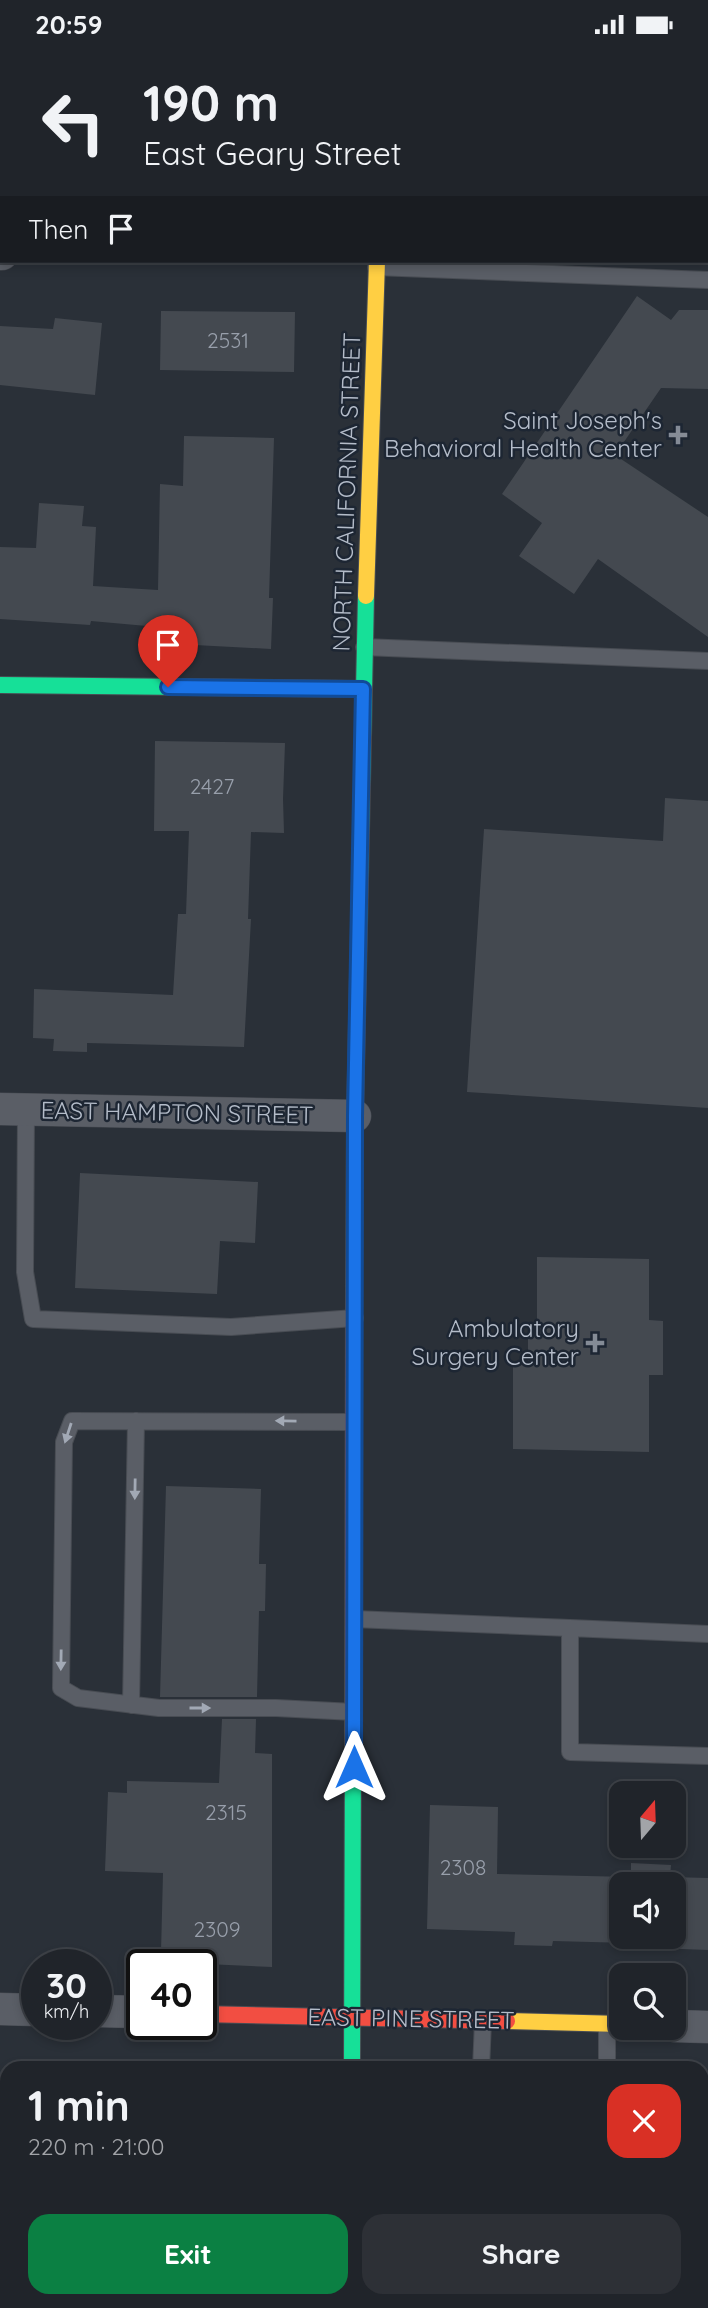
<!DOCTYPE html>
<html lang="en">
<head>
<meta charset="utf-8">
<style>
  :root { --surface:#20242a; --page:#2d3036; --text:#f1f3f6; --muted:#a2a4a8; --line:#3d4147; --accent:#0b8043 }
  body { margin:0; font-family:Quicksand,sans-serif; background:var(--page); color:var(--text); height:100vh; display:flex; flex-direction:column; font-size:26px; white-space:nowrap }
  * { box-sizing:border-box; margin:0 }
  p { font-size:23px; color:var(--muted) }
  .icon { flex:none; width:38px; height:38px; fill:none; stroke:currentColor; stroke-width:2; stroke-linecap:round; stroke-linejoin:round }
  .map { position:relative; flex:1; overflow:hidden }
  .drawer { position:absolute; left:0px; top:2012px; width:709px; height:247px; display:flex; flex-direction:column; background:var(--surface); border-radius:21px 21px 0 0; box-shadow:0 4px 10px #0003,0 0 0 2px var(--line) }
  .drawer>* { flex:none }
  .banner { position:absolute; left:0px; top:0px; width:709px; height:214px; box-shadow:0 4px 10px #0003,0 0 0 2px var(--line); background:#20242a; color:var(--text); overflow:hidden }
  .needle { width:46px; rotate:19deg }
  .fabs { position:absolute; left:609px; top:1732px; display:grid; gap:14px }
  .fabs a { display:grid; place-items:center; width:77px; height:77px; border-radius:14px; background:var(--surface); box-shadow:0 4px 10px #0003,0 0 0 2px var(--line); font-size:35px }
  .speed { position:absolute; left:21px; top:1900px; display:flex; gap:14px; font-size:35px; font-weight:700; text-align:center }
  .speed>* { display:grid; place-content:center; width:91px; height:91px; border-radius:50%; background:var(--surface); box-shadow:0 4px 10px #0003,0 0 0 2px var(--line); line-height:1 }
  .speed small { font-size:18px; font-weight:400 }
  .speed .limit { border:4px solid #111; border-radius:10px; background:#fff; color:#111 }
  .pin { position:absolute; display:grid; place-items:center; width:60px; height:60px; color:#fff; margin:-72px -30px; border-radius:50% 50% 50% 0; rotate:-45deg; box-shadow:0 0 7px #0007 }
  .pin .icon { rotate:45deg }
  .me { position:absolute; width:77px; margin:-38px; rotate:0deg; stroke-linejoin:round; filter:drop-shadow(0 0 5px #0008) }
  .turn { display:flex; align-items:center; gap:24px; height:147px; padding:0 28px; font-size:32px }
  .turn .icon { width:91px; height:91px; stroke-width:2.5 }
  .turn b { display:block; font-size:49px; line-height:60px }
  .then { display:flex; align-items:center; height:66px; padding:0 28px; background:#0003; gap:14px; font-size:26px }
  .round { display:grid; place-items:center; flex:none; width:74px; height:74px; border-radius:21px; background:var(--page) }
  .overview { display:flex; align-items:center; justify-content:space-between; height:119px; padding:0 28px }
  h1 { font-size:42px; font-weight:700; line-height:52px }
  .primary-button { display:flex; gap:14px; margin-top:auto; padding:14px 28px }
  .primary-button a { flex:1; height:80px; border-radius:21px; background:var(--accent); color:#fff; font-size:28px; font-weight:700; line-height:80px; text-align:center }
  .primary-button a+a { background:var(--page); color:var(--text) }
  .status { display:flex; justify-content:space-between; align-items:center; height:49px; padding:0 35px; background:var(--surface); direction:ltr }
  .status svg { height:19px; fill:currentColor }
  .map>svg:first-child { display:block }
  .building { fill:#444950; fill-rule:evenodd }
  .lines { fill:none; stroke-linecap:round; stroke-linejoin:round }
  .lane-casing { stroke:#484c53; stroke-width:18 }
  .street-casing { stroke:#484c53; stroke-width:33 }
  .fast-casing { stroke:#484c53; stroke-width:18 }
  .slow-casing { stroke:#484c53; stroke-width:18 }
  .jam-casing { stroke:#484c53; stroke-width:18 }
  .lane { stroke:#5a5e66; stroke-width:16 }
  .street { stroke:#5a5e66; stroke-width:32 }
  .fast { stroke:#16e098; stroke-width:16 }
  .slow { stroke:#ffcf43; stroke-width:16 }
  .jam { stroke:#f24e42; stroke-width:16 }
  .oneway { fill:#a2a9b5 }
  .route-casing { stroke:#114b97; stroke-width:18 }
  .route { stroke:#1a73e8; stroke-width:12 }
  .poi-dot { fill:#848b96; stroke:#1d2633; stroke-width:2.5 }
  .labels { text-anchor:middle; stroke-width:5; stroke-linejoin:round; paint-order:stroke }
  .number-label { font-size:21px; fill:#989fab }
  .poi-label { font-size:24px; fill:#b4bcc9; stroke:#1d2633; text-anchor:end }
  .street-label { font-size:24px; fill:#b4bcc9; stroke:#1d2633 }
</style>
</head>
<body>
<div class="status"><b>20:59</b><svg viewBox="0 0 49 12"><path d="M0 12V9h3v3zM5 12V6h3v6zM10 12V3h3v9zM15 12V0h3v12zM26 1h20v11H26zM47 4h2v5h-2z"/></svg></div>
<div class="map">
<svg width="708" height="2259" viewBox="0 0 708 2259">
  <rect width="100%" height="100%" fill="#2a3038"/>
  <path class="building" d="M 637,247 L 671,271 L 679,261 L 708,261 L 708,340 L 661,339 L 615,406 L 708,468 L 708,588 L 598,510 L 574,545 L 519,507 L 542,474 L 502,445 Z
    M 161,262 L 295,263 L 294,323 L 160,321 Z
    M 55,269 L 102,274 L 95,346 L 0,336 L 0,277 L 53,280 Z
    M 184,387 L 274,389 L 269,549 L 273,549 L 271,600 L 157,594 L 158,578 L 91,572 L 90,576 L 0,570 L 0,498 L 36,499 L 39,454 L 84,457 L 82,477 L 96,478 L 93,537 L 158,541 L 160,435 L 183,437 Z
    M 155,692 L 285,694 L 283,750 L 284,784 L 251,783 L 248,870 L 251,870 L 244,998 L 87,994 L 87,1003 L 53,1002 L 54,990 L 33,989 L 34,940 L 173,946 L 178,865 L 186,865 L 189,782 L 154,782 Z
    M 665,749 L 708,752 L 708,1059 L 467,1043 L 484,780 L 663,792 Z
    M 80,1124 L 258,1133 L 255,1194 L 220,1192 L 217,1245 L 75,1239 Z
    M 537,1208 L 649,1210 L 649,1271 L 663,1272 L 663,1326 L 649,1326 L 649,1403 L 513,1400 L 513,1314 L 528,1315 L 528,1274 L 537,1275 Z
    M 166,1437 L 261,1440 L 259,1515 L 266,1515 L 265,1562 L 259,1562 L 257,1648 L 160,1648 Z
    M 222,1670 L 256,1670 L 255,1704 L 272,1705 L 272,1918 L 206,1915 L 207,1908 L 190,1908 L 189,1904 L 161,1903 L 163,1824 L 105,1822 L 108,1743 L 127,1744 L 127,1732 L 219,1734 Z
    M 430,1756 L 498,1758 L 497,1825 L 631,1828 L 631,1814 L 671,1816 L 670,1828 L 708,1829 L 708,1901 L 629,1898 L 629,1894 L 553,1892 L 552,1897 L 514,1896 L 515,1883 L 427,1880 ZM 621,1836 L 674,1836 L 674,1888 L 621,1888 Z"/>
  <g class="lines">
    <defs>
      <path id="lane" d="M 491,2 L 491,0
        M 707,179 L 708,179
        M 376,218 L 708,231
        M 364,598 L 708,612
        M 26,1061 L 25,1223 L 33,1270 L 231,1278 L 355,1269
        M 354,1570 L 570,1579 L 570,1703 L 708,1707
        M 570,1579 L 708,1585
        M 131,1656 L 136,1372
        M 354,1663 L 276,1659 L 159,1659 L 78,1649 L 61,1639 L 64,1393 L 72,1372 L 354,1373
        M 481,2020 L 483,1972
        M 607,2020 L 607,1975
        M 577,2252 L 577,2259
        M 207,2259 L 207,2252
        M 685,2259 L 685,2252"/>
      <path id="street" d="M 0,205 L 2,205
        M 0,1060 L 355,1067
        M 0,1960 L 37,1961
        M 96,1962 L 142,1963
        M 674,1977 L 708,1978"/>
      <path id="fast" d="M 381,0 L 381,2
        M 0,636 L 363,640
        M 354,1236 L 355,1067 L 366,547
        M 352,2020 L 353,1696"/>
      <path id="slow" d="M 366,547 L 377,212
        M 507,1972 L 621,1975
        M 347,2252 L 347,2259"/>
      <path id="jam" d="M 353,1696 L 354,1236
        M 201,1965 L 507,1972"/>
    </defs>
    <use href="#lane" class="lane-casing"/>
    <use href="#street" class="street-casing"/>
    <use href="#fast" class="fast-casing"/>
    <use href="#slow" class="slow-casing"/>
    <use href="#jam" class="jam-casing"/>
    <use href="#lane" class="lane"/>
    <use href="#street" class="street"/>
    <use href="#fast" class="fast"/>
    <use href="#slow" class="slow"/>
    <use href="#jam" class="jam"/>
  </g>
  <defs><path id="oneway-solid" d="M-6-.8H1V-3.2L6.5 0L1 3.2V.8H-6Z" transform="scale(1.75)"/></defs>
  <g class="oneway">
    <use href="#oneway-solid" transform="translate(286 1372) rotate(-179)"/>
    <use href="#oneway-solid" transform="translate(68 1384) rotate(108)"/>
    <use href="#oneway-solid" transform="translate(135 1440) rotate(91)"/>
    <use href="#oneway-solid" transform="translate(61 1611) rotate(91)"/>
    <use href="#oneway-solid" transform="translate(200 1659)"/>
  </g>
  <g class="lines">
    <defs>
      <path id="route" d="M 168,638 L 363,640 L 355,1067 L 354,1718"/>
    </defs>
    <use href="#route" class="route-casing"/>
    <use href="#route" class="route"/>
  </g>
  <g class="poi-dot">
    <path d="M674.5 375.5h7v7h7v7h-7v7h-7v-7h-7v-7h7z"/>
    <path d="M591.5 1283.5h7v7h7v7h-7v7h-7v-7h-7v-7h7z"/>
  </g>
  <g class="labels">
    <g class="number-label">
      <text x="228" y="299">2531</text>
      <text x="212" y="745">2427</text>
      <text x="226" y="1771">2315</text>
      <text x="463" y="1826">2308</text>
      <text x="217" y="1888">2309</text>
    </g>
    <g class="poi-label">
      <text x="662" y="380">Saint Joseph's<tspan x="662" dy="28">Behavioral Health Center</tspan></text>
      <text x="579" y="1288">Ambulatory<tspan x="579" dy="28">Surgery Center</tspan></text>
    </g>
    <g class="street-label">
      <text transform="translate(347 443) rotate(-88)" y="8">NORTH CALIFORNIA STREET</text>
      <text transform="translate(177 1064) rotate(1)" y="8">EAST HAMPTON STREET</text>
      <text transform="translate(411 1970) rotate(1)" y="8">EAST PINE STREET</text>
    </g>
  </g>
</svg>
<div class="fabs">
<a><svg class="needle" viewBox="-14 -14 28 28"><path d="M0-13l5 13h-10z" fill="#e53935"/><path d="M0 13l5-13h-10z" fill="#a2a4a8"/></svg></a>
<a><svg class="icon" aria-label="sound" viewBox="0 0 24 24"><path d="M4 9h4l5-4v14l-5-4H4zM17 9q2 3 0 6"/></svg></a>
<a><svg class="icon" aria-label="search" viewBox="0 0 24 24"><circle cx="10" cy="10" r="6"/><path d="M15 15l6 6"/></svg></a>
</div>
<div class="speed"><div>30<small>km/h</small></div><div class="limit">40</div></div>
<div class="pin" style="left:168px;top:638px;background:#d93025"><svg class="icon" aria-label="arrive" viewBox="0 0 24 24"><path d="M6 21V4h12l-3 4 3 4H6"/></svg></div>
<svg class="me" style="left:354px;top:1718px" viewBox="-20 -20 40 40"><path d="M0-17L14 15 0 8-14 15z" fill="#1a73e8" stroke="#fff" stroke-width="4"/></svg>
<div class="banner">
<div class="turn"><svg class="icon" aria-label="left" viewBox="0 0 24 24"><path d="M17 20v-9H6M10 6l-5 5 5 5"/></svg><div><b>190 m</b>East Geary Street</div></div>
<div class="then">Then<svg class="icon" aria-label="arrive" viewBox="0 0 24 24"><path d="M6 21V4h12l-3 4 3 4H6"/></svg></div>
</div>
<section class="drawer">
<div class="overview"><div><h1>1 min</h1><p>220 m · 21:00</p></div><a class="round" style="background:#d93025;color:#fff"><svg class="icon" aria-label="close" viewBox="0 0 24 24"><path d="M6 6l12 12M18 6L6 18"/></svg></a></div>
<div class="primary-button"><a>Exit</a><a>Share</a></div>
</section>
</div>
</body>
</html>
